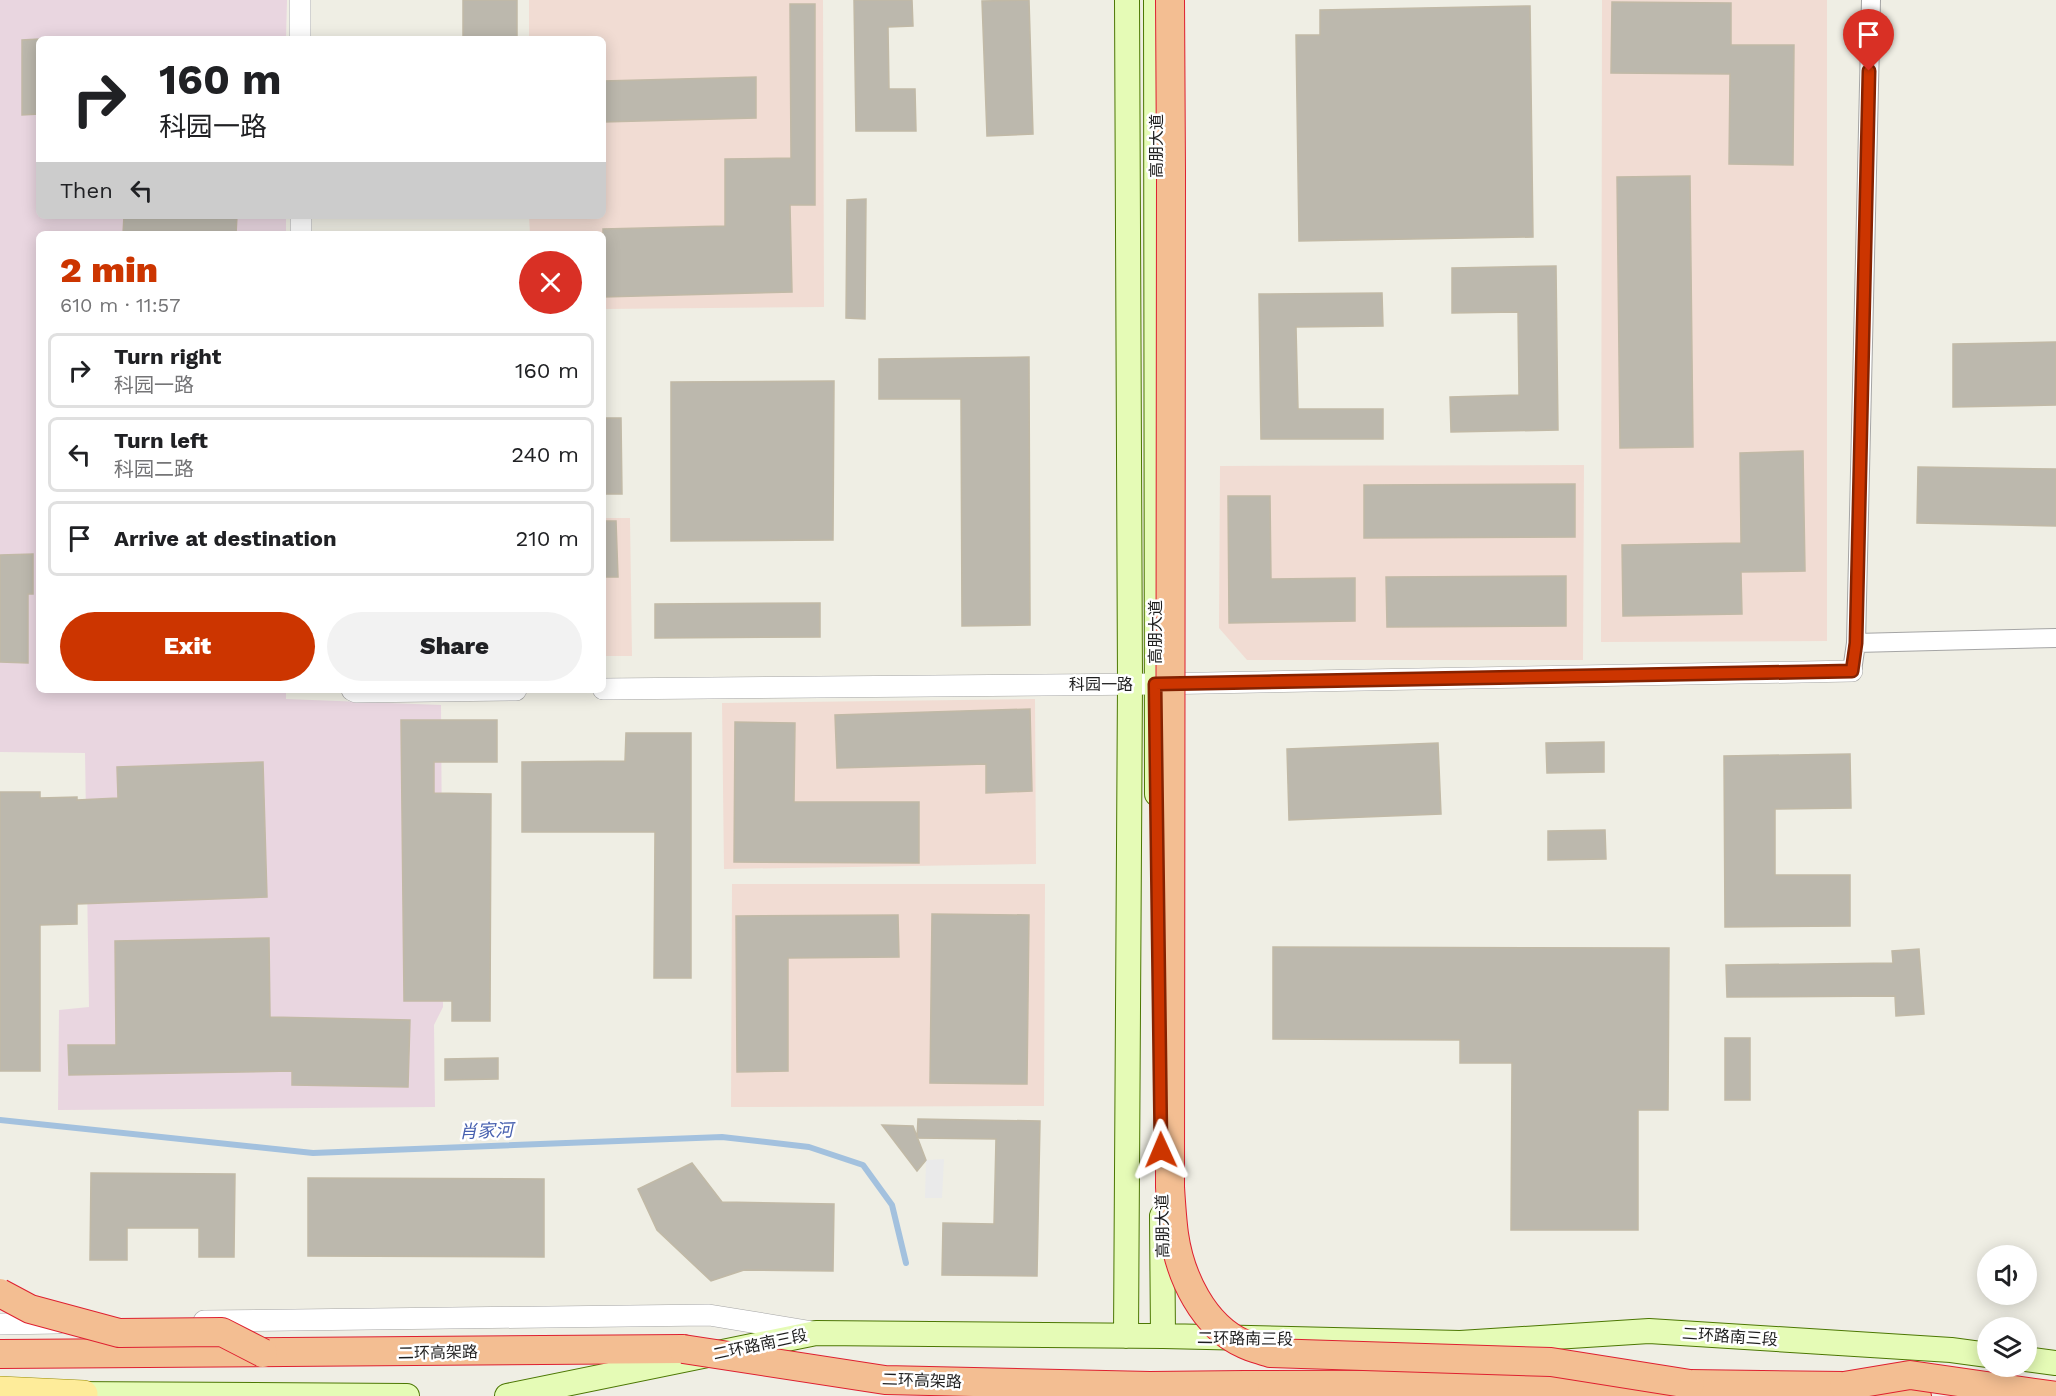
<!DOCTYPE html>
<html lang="en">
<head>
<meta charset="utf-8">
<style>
  :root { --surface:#fff; --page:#f2f2f2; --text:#202124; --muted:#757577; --line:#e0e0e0; --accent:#cc3500 }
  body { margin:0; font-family:"Work Sans","Noto Sans SC",sans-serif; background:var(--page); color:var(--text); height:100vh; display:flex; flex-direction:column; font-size:22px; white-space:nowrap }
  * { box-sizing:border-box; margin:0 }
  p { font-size:20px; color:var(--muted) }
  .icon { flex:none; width:33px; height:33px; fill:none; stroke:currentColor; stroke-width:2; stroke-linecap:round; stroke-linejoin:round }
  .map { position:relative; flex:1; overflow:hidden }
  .panel { position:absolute; left:36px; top:231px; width:570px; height:462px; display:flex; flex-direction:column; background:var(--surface); border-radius:9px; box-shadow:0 3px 15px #0003 }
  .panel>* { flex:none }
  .top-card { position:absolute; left:36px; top:36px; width:570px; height:183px; border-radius:9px; box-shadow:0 3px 15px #0003; background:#fff; color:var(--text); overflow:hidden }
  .tools { position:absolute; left:1977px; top:1245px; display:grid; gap:12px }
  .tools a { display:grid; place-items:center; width:60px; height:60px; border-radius:50%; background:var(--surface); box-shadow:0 3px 15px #0003; font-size:30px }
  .pin { position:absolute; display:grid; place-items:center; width:51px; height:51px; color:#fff; margin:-62px -26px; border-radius:50% 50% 50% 0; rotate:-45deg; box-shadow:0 0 6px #0007 }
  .pin .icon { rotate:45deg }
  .me { position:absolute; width:66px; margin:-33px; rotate:359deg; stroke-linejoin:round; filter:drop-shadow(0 0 4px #0008) }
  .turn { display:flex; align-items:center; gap:21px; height:126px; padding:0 24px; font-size:27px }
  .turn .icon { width:78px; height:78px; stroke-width:2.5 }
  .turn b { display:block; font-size:42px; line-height:51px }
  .then { display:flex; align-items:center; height:57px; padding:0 24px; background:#0003; gap:12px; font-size:22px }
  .round { display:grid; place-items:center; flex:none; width:63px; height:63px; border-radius:32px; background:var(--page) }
  .head { display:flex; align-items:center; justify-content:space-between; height:102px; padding:0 24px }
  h1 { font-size:36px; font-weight:800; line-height:45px; color:var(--accent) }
  .cta { display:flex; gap:12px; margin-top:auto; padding:12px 24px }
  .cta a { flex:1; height:69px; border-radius:36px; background:var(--accent); color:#fff; font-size:24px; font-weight:800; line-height:69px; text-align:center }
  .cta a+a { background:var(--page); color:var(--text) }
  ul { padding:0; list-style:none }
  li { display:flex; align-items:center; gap:18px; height:75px; margin:0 12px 9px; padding:0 12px; border:3px solid var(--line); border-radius:9px }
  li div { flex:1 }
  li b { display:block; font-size:22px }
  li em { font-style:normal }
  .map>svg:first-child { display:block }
  .commercial { fill:#f1dcd3 }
  .industrial { fill:#e9d6e0 }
  .parking { fill:#eaeaea }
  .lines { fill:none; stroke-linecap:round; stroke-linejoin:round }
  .stream { stroke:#a3c1de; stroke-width:6 }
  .building { fill:#bcb8ad; stroke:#c1b9a6; stroke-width:1.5 }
  .minor-casing { stroke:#a5a5a5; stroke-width:20 }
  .tertiary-casing { stroke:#a5a5a5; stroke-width:22 }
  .secondary-casing { stroke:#4c7703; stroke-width:26 }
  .primary-casing { stroke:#988d00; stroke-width:28 }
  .trunk-casing { stroke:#de2030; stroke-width:30 }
  .minor { stroke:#fff; stroke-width:18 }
  .tertiary { stroke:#fff; stroke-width:21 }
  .secondary { stroke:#e5fbb6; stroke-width:24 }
  .primary { stroke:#feec9a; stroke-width:27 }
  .trunk { stroke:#f3be92; stroke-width:28 }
  .trunk-bridge-casing { stroke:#de2030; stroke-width:30; stroke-linecap:butt }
  .trunk-bridge { stroke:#f3be92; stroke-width:28 }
  .route-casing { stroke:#852200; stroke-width:15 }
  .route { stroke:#cc3500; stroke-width:10 }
  .labels { text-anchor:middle; stroke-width:5; stroke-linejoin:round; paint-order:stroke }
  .street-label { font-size:16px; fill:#1e1e1e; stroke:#fff }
  .water-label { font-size:18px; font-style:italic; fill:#4861b0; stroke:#fff }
</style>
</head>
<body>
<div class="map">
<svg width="2056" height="1396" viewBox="0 0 2056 1396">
  <rect width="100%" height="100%" fill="#efeee4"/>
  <path class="commercial" d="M 529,0 L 823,0 L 824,307 L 603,309 L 603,234 L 530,234 L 529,216 L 603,216 L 603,39 L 529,39 Z
    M 1602,0 L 1827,0 L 1827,641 L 1601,642 Z
    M 1584,465 L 1583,660 L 1247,660 L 1219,628 L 1220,466 Z
    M 603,518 L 630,518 L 632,656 L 603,656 Z
    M 1035,699 L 1036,864 L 724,869 L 722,703 Z
    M 732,884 L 1045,884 L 1044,1106 L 731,1107 Z"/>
  <path class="industrial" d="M 0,0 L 287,0 L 286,39 L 39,39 L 39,216 L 286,216 L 286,234 L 39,234 L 39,690 L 286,690 L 286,699 L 441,705 L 443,1007 L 434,1025 L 435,1107 L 58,1110 L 59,1010 L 89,1007 L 85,753 L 0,752 Z"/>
  <path class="parking" d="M 944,1159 L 942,1198 L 925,1198 L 926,1160 Z"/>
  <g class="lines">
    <path class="stream" d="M 0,1120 L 313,1153 L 722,1137 L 809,1147 L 863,1165 L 892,1205 L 906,1263"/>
  </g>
  <path class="building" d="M 463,0 L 517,0 L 517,39 L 463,39 Z
    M 854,0 L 912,0 L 913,26 L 888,27 L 889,89 L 915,89 L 916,131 L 856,131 Z
    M 1029,0 L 1033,134 L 987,136 L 982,1 Z
    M 1612,2 L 1731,3 L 1731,45 L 1794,45 L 1793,165 L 1729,164 L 1730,74 L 1611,73 Z
    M 790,4 L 815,4 L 815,205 L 790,205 L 792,292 L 603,297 L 603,229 L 725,226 L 725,159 L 791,158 Z
    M 1530,6 L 1533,237 L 1299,241 L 1296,35 L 1320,35 L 1320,10 Z
    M 39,39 L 39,114 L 22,115 L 22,40 Z
    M 756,77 L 756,118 L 603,122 L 603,81 Z
    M 1690,176 L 1693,447 L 1620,448 L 1617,177 Z
    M 866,199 L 865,319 L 846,318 L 847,200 Z
    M 124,216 L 237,216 L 236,234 L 123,234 Z
    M 1556,266 L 1558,430 L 1451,432 L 1450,397 L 1519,395 L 1518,312 L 1452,313 L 1452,268 Z
    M 1382,293 L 1383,326 L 1296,327 L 1298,409 L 1383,409 L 1383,439 L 1261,439 L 1259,294 Z
    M 2056,342 L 2056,405 L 1953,407 L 1953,344 Z
    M 1029,357 L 1030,625 L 962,626 L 961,399 L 879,399 L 879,359 Z
    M 834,381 L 833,540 L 671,541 L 671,382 Z
    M 603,418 L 621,418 L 622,494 L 603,494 Z
    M 1803,451 L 1805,571 L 1741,572 L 1742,614 L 1623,616 L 1622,545 L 1741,543 L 1740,453 Z
    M 1918,467 L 2056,469 L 2056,526 L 1917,523 Z
    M 1575,484 L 1575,537 L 1364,538 L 1364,485 Z
    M 1228,496 L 1270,496 L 1271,579 L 1355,578 L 1355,621 L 1229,623 Z
    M 603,521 L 616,521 L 618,577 L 603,577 Z
    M 33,554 L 33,594 L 28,594 L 28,663 L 0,662 L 0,555 Z
    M 1566,576 L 1566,626 L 1387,627 L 1386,577 Z
    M 820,603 L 820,637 L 655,638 L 655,604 Z
    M 1030,709 L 1032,791 L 986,793 L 986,764 L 837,768 L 835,715 Z
    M 401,720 L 497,720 L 497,762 L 434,762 L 434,793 L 491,794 L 490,1021 L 452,1021 L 452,1001 L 404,1001 Z
    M 735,722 L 795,723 L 794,802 L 919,802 L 919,863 L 734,862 Z
    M 626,733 L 691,733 L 691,978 L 654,978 L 655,832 L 522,832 L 522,762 L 625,761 Z
    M 1604,742 L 1604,772 L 1547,773 L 1546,743 Z
    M 1438,743 L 1441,814 L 1289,820 L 1287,749 Z
    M 1850,754 L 1851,808 L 1775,809 L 1775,875 L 1850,875 L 1850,926 L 1725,927 L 1724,756 Z
    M 263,762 L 267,897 L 77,904 L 77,924 L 40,925 L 40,1071 L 0,1071 L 0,792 L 40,792 L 40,798 L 77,797 L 77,800 L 118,798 L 117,767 Z
    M 1605,830 L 1606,859 L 1548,860 L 1548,831 Z
    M 932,914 L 1029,915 L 1027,1084 L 930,1083 Z
    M 898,915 L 899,957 L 788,958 L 788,1071 L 737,1072 L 736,916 Z
    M 269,938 L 270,1017 L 410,1020 L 408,1087 L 292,1085 L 292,1071 L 69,1075 L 68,1045 L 116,1045 L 115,941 Z
    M 1273,947 L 1669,948 L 1668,1110 L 1638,1110 L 1638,1230 L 1511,1230 L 1512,1063 L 1460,1063 L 1460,1040 L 1273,1039 Z
    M 1919,949 L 1924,1014 L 1896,1016 L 1895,996 L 1727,997 L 1726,965 L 1893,963 L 1892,951 Z
    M 1725,1038 L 1750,1038 L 1750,1100 L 1725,1100 Z
    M 498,1058 L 498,1079 L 445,1080 L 445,1059 Z
    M 918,1119 L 1040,1121 L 1037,1276 L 942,1275 L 943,1223 L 994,1224 L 996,1139 L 917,1138 Z
    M 882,1125 L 913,1126 L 926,1160 L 917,1171 Z
    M 692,1163 L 722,1202 L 834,1204 L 833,1271 L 744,1270 L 711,1281 L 657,1230 L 638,1189 Z
    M 91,1173 L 235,1174 L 234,1257 L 199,1257 L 199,1228 L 127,1228 L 127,1260 L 90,1260 Z
    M 308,1178 L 544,1179 L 544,1257 L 308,1256 Z"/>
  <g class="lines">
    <defs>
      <path id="minor" d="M 1856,643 L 2056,638
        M 1852,671 L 1856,643 L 1871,0"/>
      <path id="tertiary" d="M 300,0 L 300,39
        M 301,216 L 301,234
        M 603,689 L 1155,684 L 1852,671
        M 352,690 L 356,692 L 516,690
        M 204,1321 L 709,1315 L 813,1332
        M 0,1324 L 58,1323"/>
      <path id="secondary" d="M 1156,0 L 1157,794
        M 1162,1216 L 1163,1336
        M 1126,1336 L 1130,683 L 1127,0
        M 2026,1359 L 2056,1363
        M 65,1394 L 407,1396
        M 507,1396 L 816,1333 L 1163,1336 L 1460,1343 L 1649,1331 L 1951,1350 L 1988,1355"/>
      <path id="primary" d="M 0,1390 L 84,1394"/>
      <path id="trunk" d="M 0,1354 L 683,1349
        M 1245,1385 L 1690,1384 L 1844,1386 L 1917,1396"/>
    </defs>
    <use href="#minor" class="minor-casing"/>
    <use href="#tertiary" class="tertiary-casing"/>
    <use href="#secondary" class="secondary-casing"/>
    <use href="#primary" class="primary-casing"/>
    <use href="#trunk" class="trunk-casing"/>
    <use href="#minor" class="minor"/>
    <use href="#tertiary" class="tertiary"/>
    <use href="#secondary" class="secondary"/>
    <use href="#primary" class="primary"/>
    <use href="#trunk" class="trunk"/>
    <defs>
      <path id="trunk-bridge" d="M 1170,0 L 1171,170 L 1170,1187 C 1171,1203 1172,1219 1174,1234 C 1180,1276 1203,1326 1244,1344 C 1252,1348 1262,1350 1270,1353 L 1551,1362 L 1690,1384
        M 0,1293 L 30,1309 L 119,1333 L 222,1332 L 263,1353
        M 683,1349 L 885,1380 L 1150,1386 L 1245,1385
        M 1844,1386 L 1910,1375 L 2056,1396"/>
    </defs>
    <use href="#trunk-bridge" class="trunk-bridge-casing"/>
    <use href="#trunk-bridge" class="trunk-bridge"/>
  </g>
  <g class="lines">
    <defs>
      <path id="route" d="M 1161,1150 L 1155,684 L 1852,671 L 1856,643 L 1869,71"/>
    </defs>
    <use href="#route" class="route-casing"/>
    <use href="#route" class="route"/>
  </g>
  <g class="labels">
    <g class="street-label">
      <text transform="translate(1156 146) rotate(-90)" y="6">高朋大道</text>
      <text transform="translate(1155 632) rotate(-90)" y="6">高朋大道</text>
      <text x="1101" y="690">科园一路</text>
      <text transform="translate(1162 1226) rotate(-91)" y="6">高朋大道</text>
      <text transform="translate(1730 1336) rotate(4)" y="6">二环路南三段</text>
      <text transform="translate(1245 1338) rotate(1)" y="6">二环路南三段</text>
      <text transform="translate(760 1344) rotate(-12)" y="6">二环路南三段</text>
      <text transform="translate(438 1352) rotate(-1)" y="6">二环高架路</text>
      <text transform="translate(922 1380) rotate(2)" y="6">二环高架路</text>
    </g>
    <g class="water-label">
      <text transform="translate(486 1131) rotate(-2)" y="6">肖家河</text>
    </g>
  </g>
</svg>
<div class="tools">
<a><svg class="icon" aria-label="sound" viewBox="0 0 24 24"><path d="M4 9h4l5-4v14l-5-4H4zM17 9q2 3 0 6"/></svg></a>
<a><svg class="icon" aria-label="layers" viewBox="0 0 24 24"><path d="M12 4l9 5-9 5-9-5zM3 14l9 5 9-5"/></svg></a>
</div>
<div class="pin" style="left:1869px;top:71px;background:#d93025"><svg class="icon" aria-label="arrive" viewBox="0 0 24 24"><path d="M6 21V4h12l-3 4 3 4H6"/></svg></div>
<svg class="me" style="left:1161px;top:1150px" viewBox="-20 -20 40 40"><path d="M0-17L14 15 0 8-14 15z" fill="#cc3500" stroke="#fff" stroke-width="4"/></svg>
<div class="top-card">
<div class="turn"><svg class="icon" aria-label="right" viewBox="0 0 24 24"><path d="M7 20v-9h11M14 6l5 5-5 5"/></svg><div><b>160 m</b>科园一路</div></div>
<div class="then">Then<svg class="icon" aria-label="left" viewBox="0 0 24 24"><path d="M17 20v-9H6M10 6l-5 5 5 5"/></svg></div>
</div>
<section class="panel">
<div class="head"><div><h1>2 min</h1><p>610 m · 11:57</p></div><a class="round" style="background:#d93025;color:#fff"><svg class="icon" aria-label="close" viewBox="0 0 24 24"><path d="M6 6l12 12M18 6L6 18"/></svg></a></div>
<ul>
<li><svg class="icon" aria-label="right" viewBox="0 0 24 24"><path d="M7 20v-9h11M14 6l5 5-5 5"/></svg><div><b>Turn right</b><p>科园一路</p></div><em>160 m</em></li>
<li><svg class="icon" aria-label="left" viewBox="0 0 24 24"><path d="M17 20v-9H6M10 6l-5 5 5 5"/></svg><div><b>Turn left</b><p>科园二路</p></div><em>240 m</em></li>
<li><svg class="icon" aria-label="arrive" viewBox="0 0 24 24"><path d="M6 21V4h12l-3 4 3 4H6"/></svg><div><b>Arrive at destination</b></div><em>210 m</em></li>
</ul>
<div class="cta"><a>Exit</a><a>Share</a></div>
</section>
</div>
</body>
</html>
